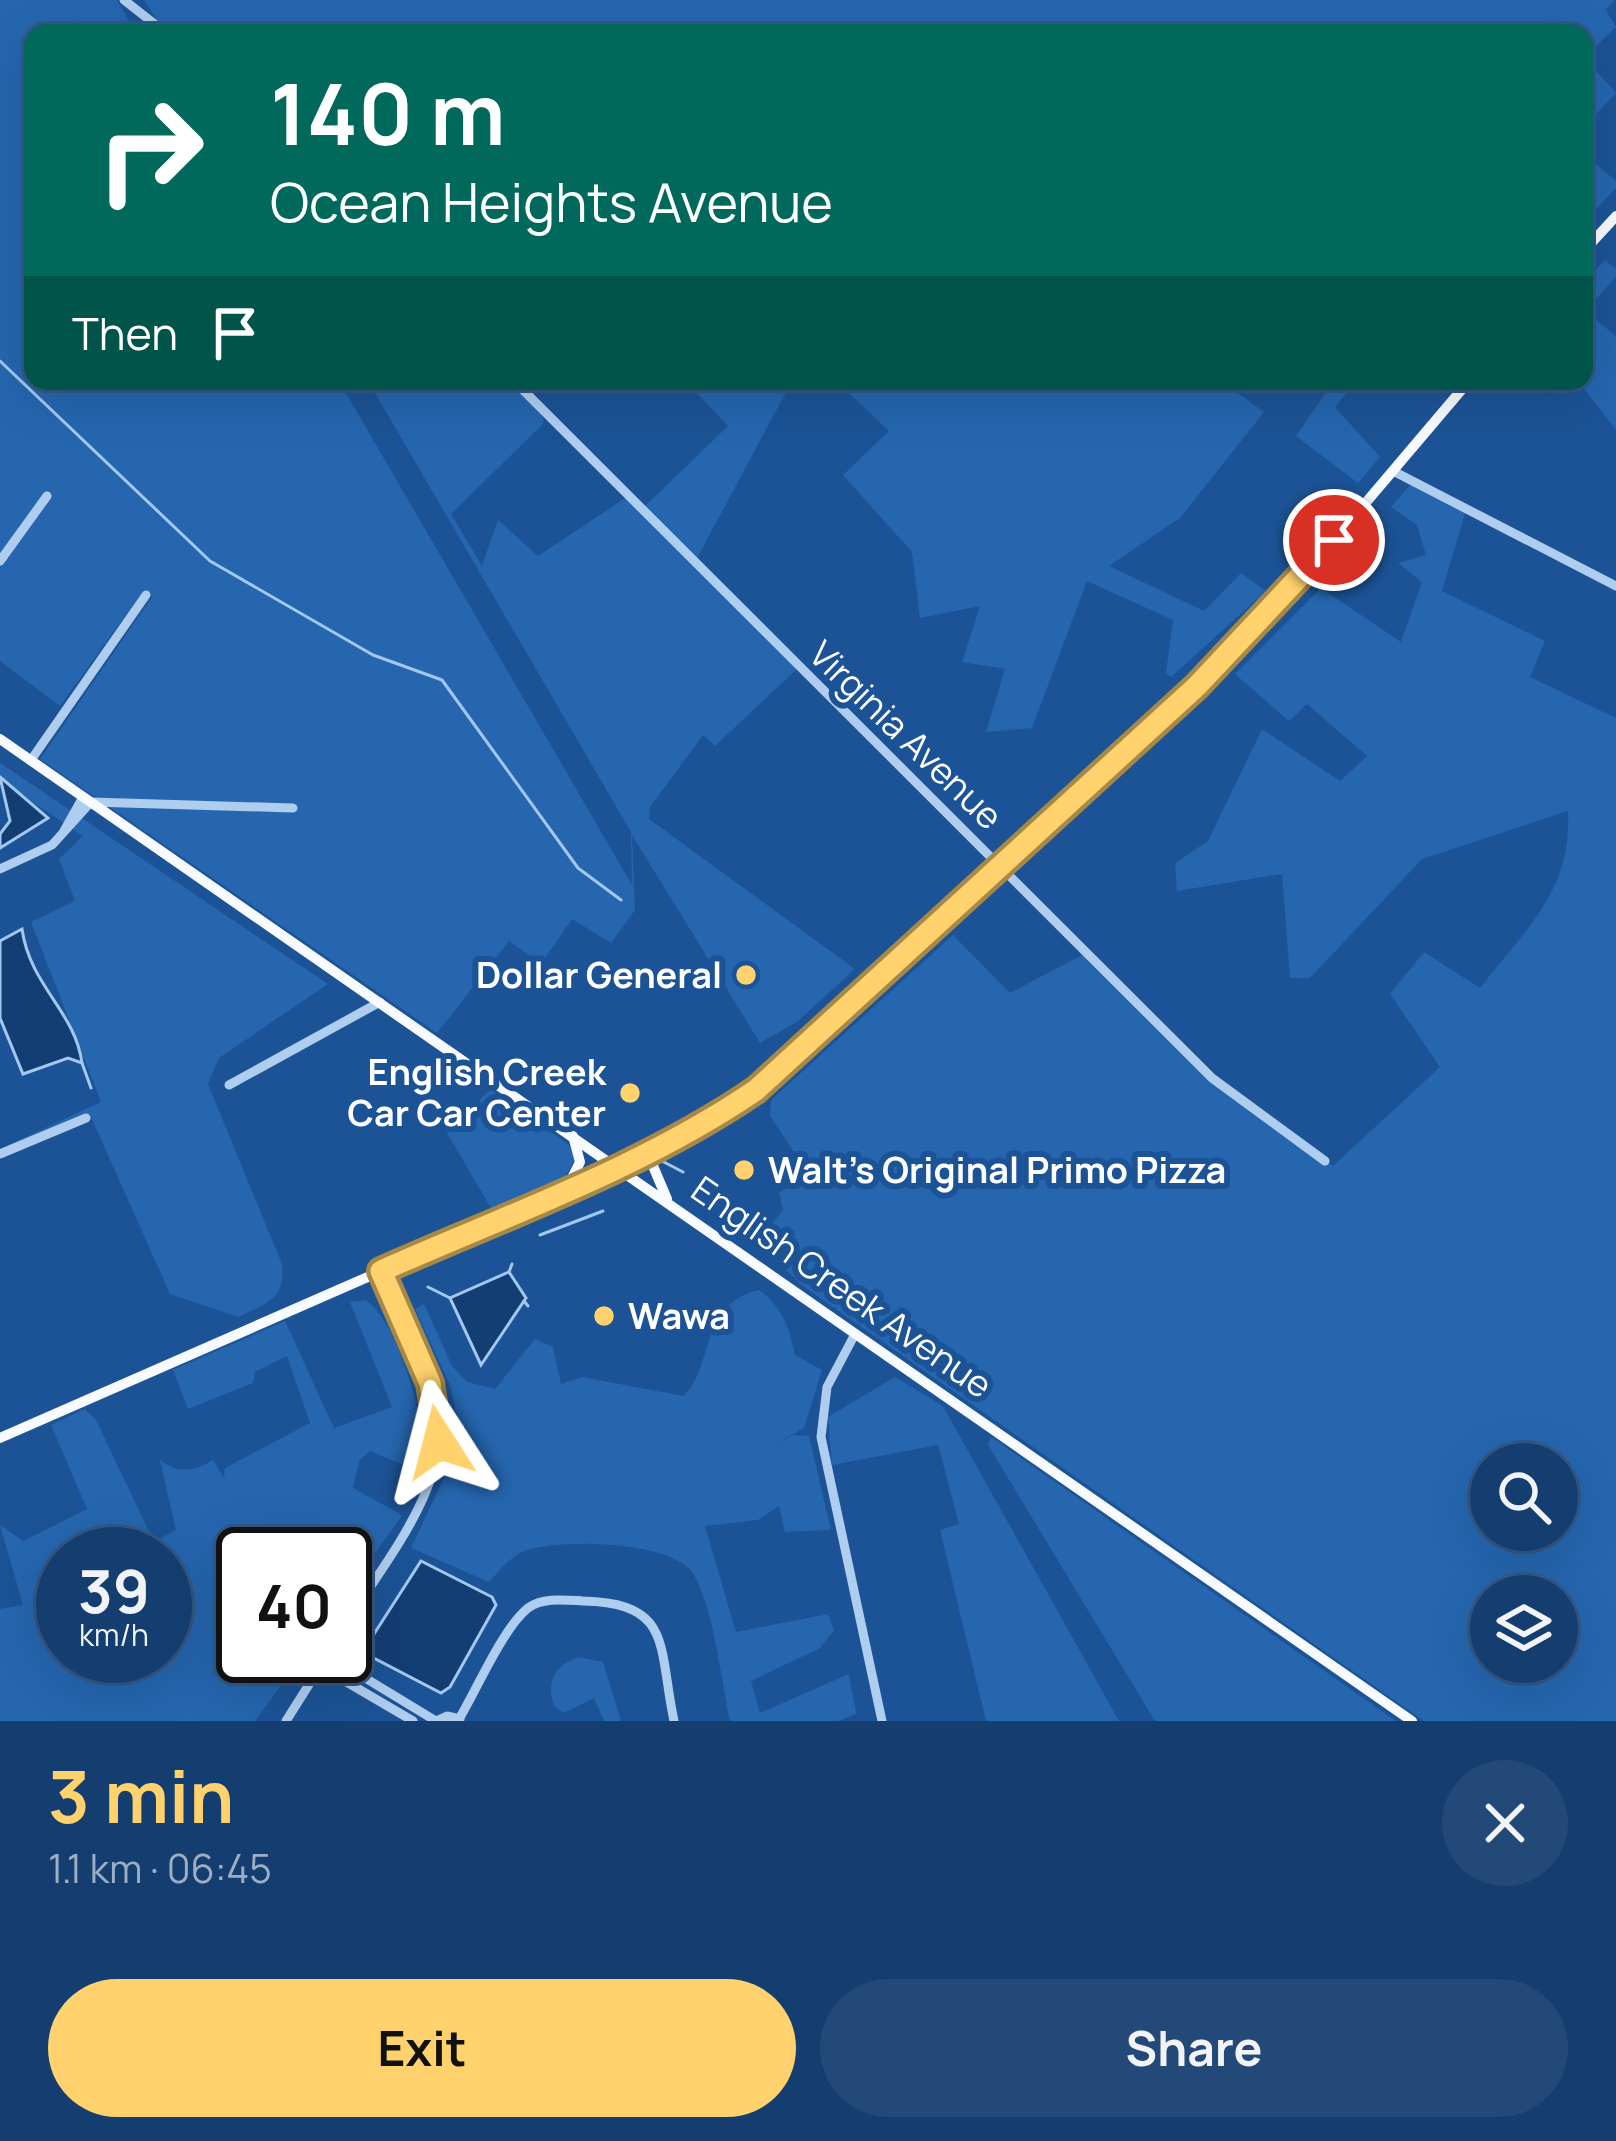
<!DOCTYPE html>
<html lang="en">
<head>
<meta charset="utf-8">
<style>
  :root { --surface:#153e70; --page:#224978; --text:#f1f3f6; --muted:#9daec3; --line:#345783; --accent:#ffd26d }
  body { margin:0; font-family:Manrope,sans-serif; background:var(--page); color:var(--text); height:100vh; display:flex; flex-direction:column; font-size:45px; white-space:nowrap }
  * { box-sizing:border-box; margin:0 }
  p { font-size:39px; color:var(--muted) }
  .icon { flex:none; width:66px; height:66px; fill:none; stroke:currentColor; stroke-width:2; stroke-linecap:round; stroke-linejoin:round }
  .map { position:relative; height:1721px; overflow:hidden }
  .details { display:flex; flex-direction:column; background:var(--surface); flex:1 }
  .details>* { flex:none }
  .hud { position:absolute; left:24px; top:24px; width:1569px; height:366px; border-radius:24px; box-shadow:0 12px 48px #0002,0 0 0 3px var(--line); background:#00695c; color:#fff; overflow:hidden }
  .fabs { position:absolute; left:1470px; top:1443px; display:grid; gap:24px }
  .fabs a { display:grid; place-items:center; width:108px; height:108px; border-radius:50%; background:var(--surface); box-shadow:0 12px 48px #0002,0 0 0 3px var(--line); font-size:60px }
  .speed { position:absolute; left:36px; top:1527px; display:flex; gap:24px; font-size:60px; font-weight:700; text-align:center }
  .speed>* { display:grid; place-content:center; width:156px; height:156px; border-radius:50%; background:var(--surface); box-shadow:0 12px 48px #0002,0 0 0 3px var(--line); line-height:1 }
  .speed small { font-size:30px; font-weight:400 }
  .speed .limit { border:6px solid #111; border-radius:18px; background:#fff; color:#111 }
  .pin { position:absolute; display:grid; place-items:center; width:102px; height:102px; color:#fff; margin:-51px; border:6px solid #fff; border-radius:50%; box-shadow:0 3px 12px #0007 }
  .me { position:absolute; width:132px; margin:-66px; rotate:351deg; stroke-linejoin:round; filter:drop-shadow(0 0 9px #0008) }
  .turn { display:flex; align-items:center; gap:42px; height:252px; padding:0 48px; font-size:54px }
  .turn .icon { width:156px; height:156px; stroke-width:2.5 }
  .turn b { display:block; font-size:84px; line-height:102px }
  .then { display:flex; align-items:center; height:114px; padding:0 48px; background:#0003; gap:24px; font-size:45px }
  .round { display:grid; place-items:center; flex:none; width:126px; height:126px; border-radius:63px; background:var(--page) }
  .head { display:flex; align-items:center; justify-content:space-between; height:204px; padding:0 48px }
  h1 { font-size:72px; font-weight:700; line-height:90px; color:var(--accent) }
  .cta { display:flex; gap:24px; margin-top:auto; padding:24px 48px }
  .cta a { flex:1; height:138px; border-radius:72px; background:var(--accent); color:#111; font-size:48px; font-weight:700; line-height:138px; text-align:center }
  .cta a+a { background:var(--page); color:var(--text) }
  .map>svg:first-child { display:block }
  .green { fill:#2566af; fill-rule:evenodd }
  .water { fill:#133e74; stroke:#a2c8f1; stroke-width:3 }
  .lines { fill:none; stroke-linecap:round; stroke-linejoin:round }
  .stream { stroke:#a2c8f1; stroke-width:3 }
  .minor { stroke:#afcdef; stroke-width:9 }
  .major { stroke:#f7faff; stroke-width:10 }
  .route-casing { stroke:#a68847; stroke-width:30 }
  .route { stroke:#ffd26d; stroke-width:21 }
  .poi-dot { fill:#ffd26d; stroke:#1c5396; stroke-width:4.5 }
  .labels { text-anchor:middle; stroke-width:12; stroke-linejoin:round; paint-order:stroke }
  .street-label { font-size:36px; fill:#fff; stroke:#1c5396 }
  .poi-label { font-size:36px; font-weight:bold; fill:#fff; stroke:#1c5396; text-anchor:end }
</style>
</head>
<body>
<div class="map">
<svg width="1616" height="1721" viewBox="0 0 1616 1721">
  <rect width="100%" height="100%" fill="#1c5396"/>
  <path class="green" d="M 0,0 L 117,0 L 136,33 L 33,33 L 33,381 L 339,381 L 632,885 L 631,832 L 368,381 L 512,381 L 542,412 L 544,423 L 451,514 L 482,566 L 498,520 L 538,556 L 627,497 L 641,510 L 728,426 L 691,387 L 697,381 L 792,381 L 694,564 L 798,668 L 715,746 L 703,735 L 650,807 L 649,819 L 855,969 L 797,1022 L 760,1043 L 632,835 L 635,910 L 611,943 L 572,919 L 541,964 L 509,941 L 437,1033 L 40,759 L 152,597 L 144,590 L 60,706 L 0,661 Z
    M 144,0 L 1615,0 L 1606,10 L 1616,27 L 1584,57 L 1616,93 L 1584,127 L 1584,33 L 165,33 Z
    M 1584,154 L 1616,181 L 1616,188 L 1584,222 Z
    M 1605,260 L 1616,269 L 1616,277 L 1585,311 L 1616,336 L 1616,430 L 1578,381 L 1584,381 L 1584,282 Z
    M 836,381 L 1221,381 L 1264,412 L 1180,518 L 1109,566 L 1204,611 L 1241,573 L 1266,591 L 1171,677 L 1166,673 L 1173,620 L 1087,581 L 1032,728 L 986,732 L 1005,669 L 962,662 L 980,606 L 920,618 L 912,552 L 843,475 L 889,431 Z
    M 1309,381 L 1339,381 L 1351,387 L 1335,407 L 1380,457 L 1358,483 L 1296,436 L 1326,392 Z
    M 1413,482 L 1466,510 L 1442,591 L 1545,641 L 1530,677 L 1616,718 L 1616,1721 L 1424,1721 L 803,1286 L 756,1242 L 783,1210 L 779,1193 L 808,1173 L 770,1116 L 771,1100 L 953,935 L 1010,993 L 1086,953 L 1230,1093 L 1333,1166 L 1440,1067 L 1390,994 L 1424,952 L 1480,988 C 1527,927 1572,891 1568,811 L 1422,859 L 1310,978 L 1290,978 L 1282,874 L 1177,891 L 1175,863 L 1208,841 L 1262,729 L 1340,781 L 1367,756 L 1307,704 L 1289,721 L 1235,674 L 1321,588 L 1401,642 L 1422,582 L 1398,563 L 1426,555 L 1417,525 L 1391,507 ZM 1491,1464 L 1557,1464 L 1557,1530 L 1491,1530 ZM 1491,1596 L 1557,1596 L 1557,1662 L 1491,1662 Z
    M 0,763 L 328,984 L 219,1058 L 208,1084 L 282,1264 C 286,1299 267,1303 238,1317 L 170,1294 L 91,1117 L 0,1154 L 0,1149 L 101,1102 L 31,922 L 75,901 L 59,859 L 83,836 L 0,780 Z
    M 490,1089 L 569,1145 L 575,1159 L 564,1179 L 492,1210 L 440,1121 L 477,1103 Z
    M 759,1290 C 783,1308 789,1327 795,1355 L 822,1370 L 804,1428 L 772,1446 L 793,1435 L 809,1436 L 831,1530 L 785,1532 L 779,1506 L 758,1520 L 705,1526 L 736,1632 L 828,1614 L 834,1630 L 820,1648 L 751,1681 L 760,1713 L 849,1674 L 856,1714 L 839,1721 L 730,1721 C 721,1680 714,1610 694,1575 C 675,1540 557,1538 524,1551 C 509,1558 500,1570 489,1582 L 411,1548 L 462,1440 L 450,1385 L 415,1309 L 424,1304 L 452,1366 L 467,1382 L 495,1389 L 535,1339 L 553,1347 L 561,1384 L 582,1377 L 684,1396 C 716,1362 698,1305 759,1290 Z
    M 365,1300 C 398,1318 427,1430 426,1467 L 411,1468 L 370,1451 L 359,1461 L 353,1488 L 402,1515 L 345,1597 L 345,1554 L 243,1554 L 243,1656 L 303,1656 L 255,1721 L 0,1721 L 0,1609 L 23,1605 L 0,1525 L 23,1541 L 87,1509 L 51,1425 L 85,1409 L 96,1420 L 154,1542 L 176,1530 L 160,1460 C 178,1474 193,1472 213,1460 L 224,1478 L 225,1468 L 310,1423 L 287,1356 L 255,1372 L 253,1383 L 188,1409 L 173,1370 L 285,1321 L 334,1428 L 392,1407 L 350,1302 ZM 63,1554 L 165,1554 L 165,1656 L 63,1656 Z
    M 895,1377 L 943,1406 L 1119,1721 L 986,1721 L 940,1530 L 959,1524 L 938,1445 L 832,1465 L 828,1417 Z
    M 991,1437 L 1396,1721 L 1155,1721 L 988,1445 Z
    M 578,1657 L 603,1662 L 621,1721 L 604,1721 L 594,1698 L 564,1713 L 554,1706 C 546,1682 554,1666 578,1657 Z"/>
  <path class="water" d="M 0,777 L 48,818 L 0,848 L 0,834 L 10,821 Z
    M 22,929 C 30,986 75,1011 82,1063 L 68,1058 L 23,1074 L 0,1018 L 0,941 Z
    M 509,1272 L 526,1298 L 481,1365 L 450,1298 Z
    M 421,1561 L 492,1597 L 496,1605 L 450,1687 L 441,1693 L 370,1656 L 365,1648 Z"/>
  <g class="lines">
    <path class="stream" d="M 0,361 L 210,561 L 373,655 L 442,680 L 578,868 L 621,900
      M 82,1063 L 91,1088
      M 660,1160 L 683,1172
      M 540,1235 L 603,1211
      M 509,1272 L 512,1264
      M 428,1287 L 450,1298
      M 524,1301 L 528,1306"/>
    <path class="minor" d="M 124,0 L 166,33
      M 514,381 L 1212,1078 L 1325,1161
      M 1393,471 L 1616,586
      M 0,561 L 47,496
      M 31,760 L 146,595
      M 64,831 L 83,797
      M 0,869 L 52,845 L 91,802 L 293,808
      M 229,1085 L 380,1002
      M 0,1154 L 86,1118
      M 855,1334 L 827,1387 L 821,1437 L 882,1721
      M 345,1626 C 382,1564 453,1485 437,1408 C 427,1361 400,1315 381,1271
      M 329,1656 L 436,1721 L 447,1716 L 460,1719
      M 321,1667 L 413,1721
      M 459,1719 C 477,1689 503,1628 528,1608 C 543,1597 565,1600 583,1601 C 673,1603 658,1646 674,1721
      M 286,1721 L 327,1656"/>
    <path class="major" d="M 1584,251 L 1616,216
      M 0,739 L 1412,1721
      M 657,1150 L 653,1166 L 667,1199
      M 566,1190 L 580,1162 L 573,1136
      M 0,1438 L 619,1167 L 704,1125 L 756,1090 L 1215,668 L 1279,605 L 1469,381"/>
  </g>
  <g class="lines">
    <defs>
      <path id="route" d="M 439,1442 L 430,1383 L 381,1271 C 507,1215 642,1168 756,1090 L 1197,686 L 1334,540"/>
    </defs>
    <use href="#route" class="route-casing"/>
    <use href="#route" class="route"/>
  </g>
  <g class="poi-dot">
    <circle cx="746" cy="975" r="12"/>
    <circle cx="630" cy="1093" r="12"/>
    <circle cx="744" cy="1170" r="12"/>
    <circle cx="604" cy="1316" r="12"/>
  </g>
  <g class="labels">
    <g class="street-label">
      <text transform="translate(906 735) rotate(44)" y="13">Virginia Avenue</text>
      <text transform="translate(842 1287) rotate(35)" y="13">English Creek Avenue</text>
    </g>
    <g class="poi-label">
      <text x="722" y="988">Dollar General</text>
      <text x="606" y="1085">English Creek<tspan x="606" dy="41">Car Car Center</tspan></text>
      <text x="768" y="1183" text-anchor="start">Walt's Original Primo Pizza</text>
      <text x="628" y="1329" text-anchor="start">Wawa</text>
    </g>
  </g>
</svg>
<div class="fabs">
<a><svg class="icon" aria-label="search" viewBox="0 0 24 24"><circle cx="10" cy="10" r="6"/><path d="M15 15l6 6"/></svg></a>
<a><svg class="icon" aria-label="layers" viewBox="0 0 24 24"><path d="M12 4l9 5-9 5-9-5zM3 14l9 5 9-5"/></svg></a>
</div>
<div class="speed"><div>39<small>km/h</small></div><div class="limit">40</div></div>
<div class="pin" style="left:1334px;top:540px;background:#d93025"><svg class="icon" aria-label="arrive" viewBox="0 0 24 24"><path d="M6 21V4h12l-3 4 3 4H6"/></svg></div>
<svg class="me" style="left:439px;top:1442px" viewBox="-20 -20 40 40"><path d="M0-17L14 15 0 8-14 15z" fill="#ffd26d" stroke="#fff" stroke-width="4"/></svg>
<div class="hud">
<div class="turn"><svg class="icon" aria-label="right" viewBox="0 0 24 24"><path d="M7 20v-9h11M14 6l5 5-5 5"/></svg><div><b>140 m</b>Ocean Heights Avenue</div></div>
<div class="then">Then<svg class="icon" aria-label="arrive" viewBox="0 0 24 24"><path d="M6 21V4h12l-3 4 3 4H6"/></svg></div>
</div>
</div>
<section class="details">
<div class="head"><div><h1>3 min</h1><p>1.1 km · 06:45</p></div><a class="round"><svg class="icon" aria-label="close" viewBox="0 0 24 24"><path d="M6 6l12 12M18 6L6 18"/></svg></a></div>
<div class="cta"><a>Exit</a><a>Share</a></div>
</section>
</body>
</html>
